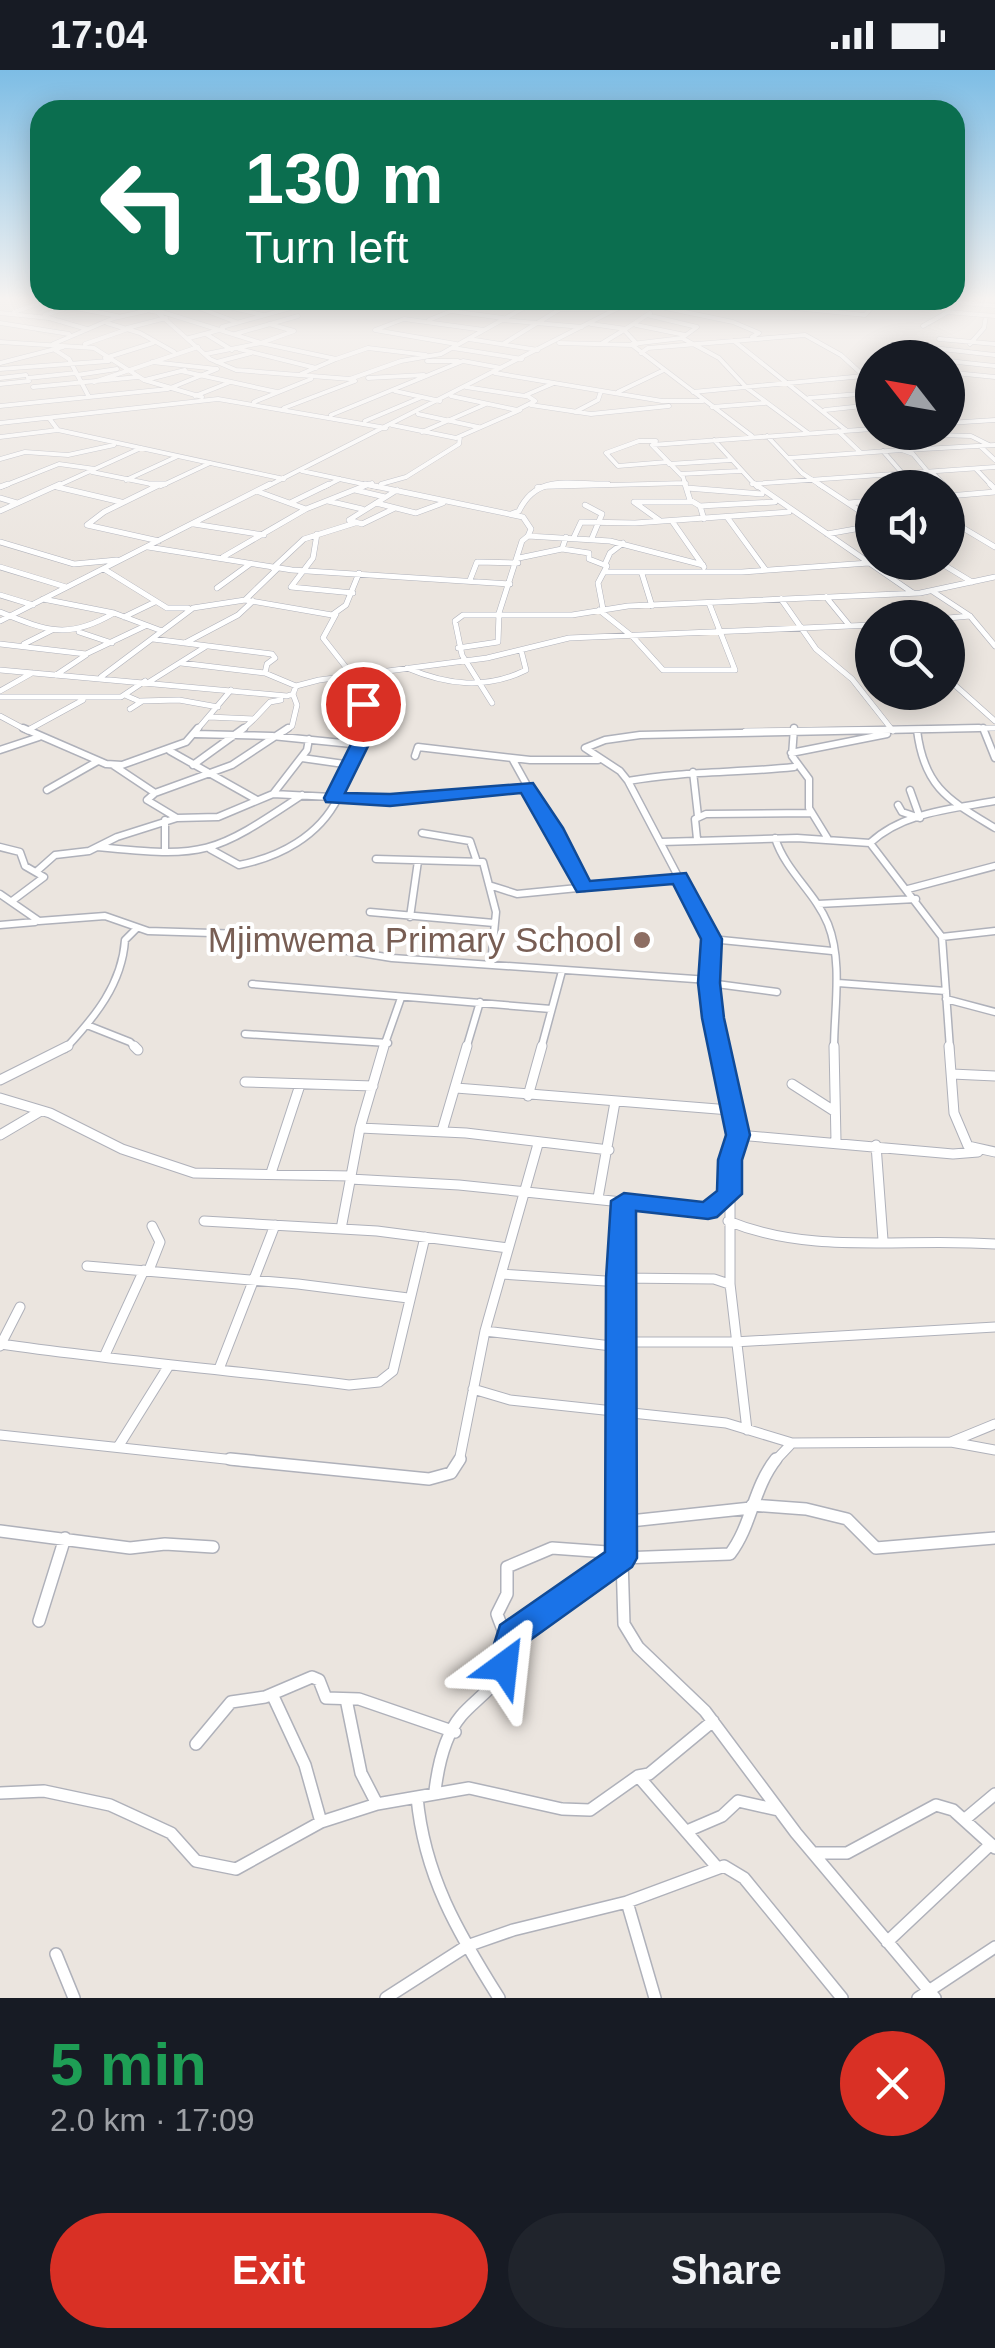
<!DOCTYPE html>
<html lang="en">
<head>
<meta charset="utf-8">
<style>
  :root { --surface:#171b24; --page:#20242c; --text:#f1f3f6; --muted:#9ea1a6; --accent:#d93025 }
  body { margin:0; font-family:Helvetica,sans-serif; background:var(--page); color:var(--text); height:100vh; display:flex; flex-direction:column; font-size:38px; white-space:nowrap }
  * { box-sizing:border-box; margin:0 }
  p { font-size:32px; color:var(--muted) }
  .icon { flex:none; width:55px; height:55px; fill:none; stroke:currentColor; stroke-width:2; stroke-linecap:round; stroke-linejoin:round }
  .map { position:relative; height:1928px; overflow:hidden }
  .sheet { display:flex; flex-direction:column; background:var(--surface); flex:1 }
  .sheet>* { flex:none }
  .guide { position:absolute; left:30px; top:30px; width:935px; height:210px; border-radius:30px; box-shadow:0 5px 25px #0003; background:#0b6e4f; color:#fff; overflow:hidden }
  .needle { width:65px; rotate:301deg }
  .controls { position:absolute; left:855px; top:270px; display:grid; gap:20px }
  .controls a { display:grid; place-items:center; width:110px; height:110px; border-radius:50%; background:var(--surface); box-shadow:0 5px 25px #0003; font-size:50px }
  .pin { position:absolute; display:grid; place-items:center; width:85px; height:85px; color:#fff; margin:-42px; border:5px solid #fff; border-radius:50%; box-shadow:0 2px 10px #0007 }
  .me { position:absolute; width:110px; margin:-55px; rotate:30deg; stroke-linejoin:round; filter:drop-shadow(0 0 8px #0008) }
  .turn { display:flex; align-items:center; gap:35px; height:210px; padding:0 50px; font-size:45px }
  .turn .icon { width:130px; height:130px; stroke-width:2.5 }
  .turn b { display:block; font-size:70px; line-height:85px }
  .round { display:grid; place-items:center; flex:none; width:105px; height:105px; border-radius:52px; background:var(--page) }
  .headline { display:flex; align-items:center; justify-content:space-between; height:170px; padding:0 50px }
  h1 { font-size:60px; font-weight:700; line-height:75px; color:#1e9e55 }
  .action { display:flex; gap:20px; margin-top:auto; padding:20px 50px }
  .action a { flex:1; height:115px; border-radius:60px; background:var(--accent); color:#fff; font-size:40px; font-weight:700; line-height:115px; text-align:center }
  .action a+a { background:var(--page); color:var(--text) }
  .status { display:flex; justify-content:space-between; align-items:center; height:70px; padding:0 50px; background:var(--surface); direction:ltr }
  .status svg { height:28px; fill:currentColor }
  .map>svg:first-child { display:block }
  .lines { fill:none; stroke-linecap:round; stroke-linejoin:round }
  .minor-far4-casing { stroke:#afb1ba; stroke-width:5 }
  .minor-far3-casing { stroke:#afb1ba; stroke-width:6 }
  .minor-far2-casing { stroke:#afb1ba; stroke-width:9 }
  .minor-far1-casing { stroke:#afb1ba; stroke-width:11 }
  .minor-casing { stroke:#afb1ba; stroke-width:14 }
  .minor-far4 { stroke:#fff; stroke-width:4 }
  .minor-far3 { stroke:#fff; stroke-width:5 }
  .minor-far2 { stroke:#fff; stroke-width:6 }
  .minor-far1 { stroke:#fff; stroke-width:9 }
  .minor { stroke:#fff; stroke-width:11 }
  .route { fill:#1a73e8; stroke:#114b97; stroke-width:2.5 }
  .education-dot { fill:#8d6e63; stroke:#fff; stroke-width:4 }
  .labels { text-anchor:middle; stroke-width:8; stroke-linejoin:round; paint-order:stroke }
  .education-label { font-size:35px; fill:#785e54; stroke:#fff; text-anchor:end }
</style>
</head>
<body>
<div class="status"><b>17:04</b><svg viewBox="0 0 49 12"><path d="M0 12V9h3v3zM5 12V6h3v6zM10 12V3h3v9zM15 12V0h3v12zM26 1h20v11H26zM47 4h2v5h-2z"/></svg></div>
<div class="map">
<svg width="995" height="1928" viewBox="0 0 995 1928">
  <rect width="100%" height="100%" fill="#ebe5df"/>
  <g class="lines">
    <defs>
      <path id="minor-far4" d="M 96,230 L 157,242 L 210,289 L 236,300 L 350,309 L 401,291 L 441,284 L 538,230
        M 149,230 L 166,233
        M 199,230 L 263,245
        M 716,230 L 865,245 L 878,230
        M 954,232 L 995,236
        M 194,236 L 236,252
        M 71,237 L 117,246
        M 661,237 L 733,252 L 759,263 L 752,267
        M 157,239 L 182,230
        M 560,239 L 617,239
        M 159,241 L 261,273 L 336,289 L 301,304
        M 14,242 L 49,230
        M 947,242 L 995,246
        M 0,243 L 49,248 L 87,259
        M 45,245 L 89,230
        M 429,250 L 451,241 L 503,248
        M 502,250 L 582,257
        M 0,253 L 69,264
        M 107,253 L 140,263 L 174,282
        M 591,254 L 626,259
        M 636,255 L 685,265
        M 923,256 L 946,243 L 955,230
        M 222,257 L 319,230
        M 127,258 L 166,248
        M 206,264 L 232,280
        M 235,264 L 298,246
        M 189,268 L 223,259
        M 682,268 L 719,288 L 747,318 L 808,363
        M 469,269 L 538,280
        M 939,269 L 995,274
        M 734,271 L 847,361
        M 0,272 L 94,278 L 144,310 L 202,327
        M 559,273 L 632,275 L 752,366
        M 53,274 L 114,248 L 146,241
        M 85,274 L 128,259
        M 456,274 L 375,260 L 404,249 L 484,260
        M 503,274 L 575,230
        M 601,274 L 624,260
        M 632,274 L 682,268 L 697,257 L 647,245
        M 637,274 L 624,260 L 650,243
        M 970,274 L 984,258 L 986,246
        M 453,278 L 522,289
        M 933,278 L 995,285
        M 239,279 L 316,298
        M 55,280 L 69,289 L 89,327
        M 641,283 L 648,278 L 805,265 L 841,285 L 864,306 L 693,322
        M 206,284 L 261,273 L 294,261 L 269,254
        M 924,287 L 928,288
        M 105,288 L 153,273
        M 336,289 L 368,278 L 426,285
        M 427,291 L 458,291
        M 948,291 L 995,296
        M 152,292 L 217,299
        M 217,292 L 251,283
        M 0,293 L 63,277
        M 0,299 L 109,291
        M 181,301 L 277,322
        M 495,303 L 662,331 L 703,331
        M 955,303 L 995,307
        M 77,305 L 117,299
        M 0,308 L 26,305
        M 28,308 L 76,303
        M 368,308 L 424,305
        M 145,310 L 185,300
        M 94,312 L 198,277
        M 0,314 L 29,311
        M 33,317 L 138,307
        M 466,317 L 525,326
        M 395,321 L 440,331
        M 618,322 L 664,300
        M 195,326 L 228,313
        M 451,326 L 517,340 L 535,331 L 526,325 L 554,313
        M 809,328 L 872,323
        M 254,332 L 311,309
        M 531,335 L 591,344 L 669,336
        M 0,336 L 168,319 L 217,299
        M 712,337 L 765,333
        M 284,338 L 355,311
        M 825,340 L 872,335
        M 575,342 L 598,330 L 601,321
        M 418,344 L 478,357
        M 331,345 L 463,291 L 501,298
        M 49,348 L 58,360 L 284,409
        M 365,351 L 422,327
        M 0,353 L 218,329 L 386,358
        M 948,353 L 995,350
        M 392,355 L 456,368 L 520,340
        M 838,361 L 860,382
        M 422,362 L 486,334
        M 937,365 L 971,366 L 989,375
        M 767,366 L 802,403 L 823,417
        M 0,367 L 58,360
        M 714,370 L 757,417
        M 656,371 L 639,371 L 606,383 L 618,396 L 667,392
        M 980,376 L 995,390
        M 905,380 L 995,375
        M 883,381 L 903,404
        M 789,388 L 902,380 L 913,384 L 928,402
        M 0,389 L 25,382 L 68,385 L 114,375
        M 669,394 L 731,390
        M 976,399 L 993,417
        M 302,401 L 377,417
        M 92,402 L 161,416 L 210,393
        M 932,402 L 946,417
        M 680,404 L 740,401
        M 126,410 L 176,387
        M 381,414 L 406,407 L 459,374 L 460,367
        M 752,414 L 995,397
        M 1,417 L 59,394 L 95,399
        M 55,417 L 141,378
        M 266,417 L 634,230
        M 324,417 L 340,409
        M 363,417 L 372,413
        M 537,417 L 686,413
        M 686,417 L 683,407 L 652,375 L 872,359"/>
      <path id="minor-far3" d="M 151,414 L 165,414
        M 365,414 L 523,447 L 531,459 L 528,466
        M 685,414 L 690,430 L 700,436 L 704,449
        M 755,414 L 913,523
        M 819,414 L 872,449
        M 943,414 L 947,418
        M 990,414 L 995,419
        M 157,416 L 104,442 L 87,455 L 159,471
        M 0,417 L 8,414
        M 57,417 L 121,432
        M 687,418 L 762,424
        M 355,420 L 385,427
        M 948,426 L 995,422
        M 0,428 L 17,433
        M 328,431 L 362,439
        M 290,433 L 329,414
        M 376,433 L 416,443 L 443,433
        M 849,433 L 872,431
        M 585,435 L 602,444 L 592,468
        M 700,436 L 775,432
        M 395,438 L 362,454 L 349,450 L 397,420
        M 306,439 L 369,414
        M 0,441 L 60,414
        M 511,444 L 519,441 C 537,403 571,415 608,414
        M 727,447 L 765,499
        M 948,449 L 995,477
        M 659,450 L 634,432 L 693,432
        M 672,451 L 704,497
        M 194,454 L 264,465
        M 317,464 L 313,488 L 291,517 L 353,523
        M 827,464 L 872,456
        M 566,467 L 562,479 L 589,483 L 589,489 L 607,496 L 598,513 L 603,539
        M 574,467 L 581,452 L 635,453 L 789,442
        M 0,472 L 74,494 L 117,490
        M 148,477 L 292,500 L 510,514
        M 223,487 L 306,439 L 259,422
        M 519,488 L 562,479
        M 939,492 L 972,512
        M 605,494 L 610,483 L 623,473
        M 0,497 L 66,517
        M 273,498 L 304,469 L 355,453
        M 104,499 L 167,538 L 188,538
        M 605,502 L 742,502 L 869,493
        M 642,504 L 652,536
        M 470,510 L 477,492 L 518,493
        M 217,518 L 250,494
        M 932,521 L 970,546 L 995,576
        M 0,525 L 33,535
        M 826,527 L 849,555
        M 43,529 L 114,543 L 162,561
        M 781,529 L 816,579 L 852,609 L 893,661
        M 245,530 L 277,499
        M 599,540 L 633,567 L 663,600 L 735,600 L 709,533
        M 0,542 C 47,561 68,570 114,543
        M 336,544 L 323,568 L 352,605 L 371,644 L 366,661
        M 124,547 L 155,532
        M 948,548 L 970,546
        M 0,551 L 270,414
        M 79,562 L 112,573
        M 153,569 L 272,584 L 275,588 L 267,594 L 265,603
        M 185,573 L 238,545 L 253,531
        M 0,574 L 86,584 L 145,556
        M 24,574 L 52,560
        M 458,578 L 498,572 L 499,543 L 522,471 L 528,466 L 610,471 L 703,495
        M 181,593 L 265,603 L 296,616
        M 407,598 C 447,615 486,620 526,600 L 521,580
        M 0,600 L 287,626 L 293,624 L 296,616 L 319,610 L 487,588 L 569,568 L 872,555
        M 56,605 L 86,585
        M 101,607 L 193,538 L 245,530 L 332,545 L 346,535 L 359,503
        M 948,609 L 995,651
        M 149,612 L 205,577
        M 0,621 L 32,603
        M 127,626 L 141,632 L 130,639
        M 0,627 L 121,627 L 145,611
        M 140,631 L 179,630 L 218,637
        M 492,633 L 462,585 L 455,551 L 463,545 L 572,545 L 628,536 L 920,523 L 995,507
        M 0,646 L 28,661
        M 209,647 L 254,649 L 270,632 L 281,630
        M 30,659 L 83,630
        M 196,661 L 231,620
        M 241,661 L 253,650
        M 285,661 L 292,656 L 297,635 L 293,624
        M 745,661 L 995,658"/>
      <path id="minor-far2" d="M 23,658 L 106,694 L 122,695 L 186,672 L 198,658
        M 288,658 L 232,695 L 155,723 L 147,730 L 177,748 L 218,747 L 273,724 L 390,730 L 527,717
        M 794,658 L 792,686 L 809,709 L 809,738 L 828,769
        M 983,658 L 995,688
        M 917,660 C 924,718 949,730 995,758
        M 195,664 L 272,666 L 362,675
        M 0,680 L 39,667
        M 170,681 L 257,730
        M 791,683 L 887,664
        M 415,686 L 418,677 L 530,690 L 598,690
        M 302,688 L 351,695
        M 513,690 L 584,818
        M 113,695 L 155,723
        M 193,695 L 244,658
        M 693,702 L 698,746
        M 628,711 C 683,701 738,703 794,697
        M 47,720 L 98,691
        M 910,720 L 920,748
        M 273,724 L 307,680 L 309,669
        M 333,728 L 367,658
        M 898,735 L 902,742 L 920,748
        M 165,750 L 165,782
        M 422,763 L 470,771 L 476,789
        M 775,768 C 786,802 815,822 828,854 C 843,892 834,939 834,979
        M 697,769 L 695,749 L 706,744 L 812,743
        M 661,772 L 797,768 L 870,773
        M 0,777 L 20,782 L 25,796 L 44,807 L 12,831
        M 97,777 C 206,788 212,785 302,725
        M 210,779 L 239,795 C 280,787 319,766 338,728
        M 376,789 L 483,792 L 496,842 L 491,894
        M 37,801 L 55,785 L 89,781 L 117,767 L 177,748
        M 492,816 L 517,824 L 679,808
        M 908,819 L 995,796
        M 0,824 L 39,851 L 105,846 L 148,861 L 244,864 L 392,888 L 709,910
        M 818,834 L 916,829
        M 370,842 L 494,853
        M 410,847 L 418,791
        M 0,855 L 35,852
        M 942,867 L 995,861
        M 711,869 L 832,881
        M 709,913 L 777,922
        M 838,913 L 946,921
        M 252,914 L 551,939
        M 946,929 L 995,942
        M 87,955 L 130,972 L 137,979
        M 245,964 L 388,973
        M 65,979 C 95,947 122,914 125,870 L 136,859
        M 383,979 L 401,928
        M 466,979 L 480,932
        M 541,979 L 562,901
        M 720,979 L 709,913 L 711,869 L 628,711 L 620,701 L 585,678 L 605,670 L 640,665 L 979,658
        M 950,979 L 942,867 L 870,773 C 903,742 952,739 995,731"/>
      <path id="minor-far1" d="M 134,976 L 138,980
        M 834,976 L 836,1071
        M 949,976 L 954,1043 L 968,1076 L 995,1082
        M 952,1004 L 995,1006
        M 0,1010 L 68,976
        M 245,1012 L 373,1016
        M 792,1014 L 834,1041
        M 456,1018 L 730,1040
        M 528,1026 L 542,976
        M 0,1028 L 50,1043 L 122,1079 L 194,1103 L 351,1106
        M 360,1058 L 466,1063 L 609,1080
        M 442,1061 L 467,976
        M 0,1065 L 39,1042
        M 738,1065 L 953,1084 L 978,1082
        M 876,1075 L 883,1170
        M 271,1103 L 300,1015
        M 350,1109 L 459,1115 L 708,1141 L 730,1124 L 730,1090 L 738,1065 L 719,976
        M 730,1125 L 730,1214 L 747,1360
        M 598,1128 L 615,1032
        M 204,1151 L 377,1161 L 508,1178
        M 728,1151 C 813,1186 906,1167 995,1174
        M 341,1159 L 360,1058 L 384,976
        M 87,1196 L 298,1214 L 408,1228
        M 149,1200 L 160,1172 L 152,1156
        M 501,1204 L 620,1212
        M 620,1208 L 714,1209 L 729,1214
        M 485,1261 L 620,1277
        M 620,1272 L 734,1272 L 995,1257
        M 1,1274 C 117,1291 233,1300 349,1315 L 379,1312 L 393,1301 L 425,1167
        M 0,1276 L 20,1237
        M 104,1287 L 144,1200
        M 219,1299 L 275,1155
        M 473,1319 L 510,1330 L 726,1353 L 792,1373 L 951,1372 L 995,1380
        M 0,1365 L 253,1392
        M 951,1372 L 995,1354
        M 118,1377 L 168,1297
        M 459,1392 L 485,1261 L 538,1074
        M 619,1392 L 624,1131
        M 774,1392 L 792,1373"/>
      <path id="minor" d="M 230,1389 L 429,1409 L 451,1403 L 460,1389
        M 619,1389 L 624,1554 L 638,1577 L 705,1641 L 796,1763 L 935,1928
        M 752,1435 L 806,1439 L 847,1449 L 876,1478 L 995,1468
        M 621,1452 L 751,1438
        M 0,1461 L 130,1478 L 165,1474 L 213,1477
        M 39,1551 L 65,1468
        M 507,1573 L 543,1542 L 621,1488 L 730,1484 C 752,1455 753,1418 776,1389
        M 272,1624 L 305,1695 L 321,1752
        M 346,1629 L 361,1703 L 377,1734
        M 196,1674 L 231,1632 L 265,1627 L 312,1607 L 319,1610 L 326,1628 L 359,1629 L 455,1662
        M 638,1706 L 716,1796
        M 435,1721 C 438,1696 445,1665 461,1646 C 477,1627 508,1610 508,1582 C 508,1569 501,1556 497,1544 L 507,1524 L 507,1497 L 552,1478 L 621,1483
        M 0,1723 L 44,1721 L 110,1735 L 171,1763 L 196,1791 L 236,1799 L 321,1752 L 377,1734 L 469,1718 L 562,1739 L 590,1740 L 638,1706 L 649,1704 L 713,1651
        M 417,1727 C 424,1805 458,1863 499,1928
        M 964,1750 L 995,1724
        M 687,1761 L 722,1746 L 738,1731 L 778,1740
        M 814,1783 L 847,1783 L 936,1735 L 953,1740 L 995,1778
        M 627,1832 L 655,1928
        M 887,1872 L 991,1774
        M 56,1884 L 74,1928
        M 386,1928 L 467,1876 L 513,1860 L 627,1832 L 724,1796 L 744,1808 L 842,1928
        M 918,1928 L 995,1877"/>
    </defs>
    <use href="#minor-far4" class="minor-far4-casing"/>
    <use href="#minor-far3" class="minor-far3-casing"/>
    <use href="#minor-far2" class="minor-far2-casing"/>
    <use href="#minor-far1" class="minor-far1-casing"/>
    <use href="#minor" class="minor-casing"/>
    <use href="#minor-far4" class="minor-far4"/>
    <use href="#minor-far3" class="minor-far3"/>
    <use href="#minor-far2" class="minor-far2"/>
    <use href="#minor-far1" class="minor-far1"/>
    <use href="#minor" class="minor"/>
  </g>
  <linearGradient id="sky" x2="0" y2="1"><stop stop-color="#7dbde5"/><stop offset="0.46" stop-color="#f6f3f1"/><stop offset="1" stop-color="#f6f3f1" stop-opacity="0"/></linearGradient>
  <rect width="995" height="497" fill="url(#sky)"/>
  <path class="route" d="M 363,629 L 380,644 L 379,654 L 345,723 L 390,724 L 533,713 L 563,758 L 590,811 L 686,803 L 722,869 L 720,913 L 724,948 L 750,1065 L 742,1090 L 742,1124 L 717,1147 L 708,1149 L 636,1141 L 637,1488 L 632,1497 L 526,1573 L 515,1607 L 504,1611 L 492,1607 L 487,1596 L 500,1555 L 605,1482 L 606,1208 L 611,1131 L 624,1123 L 703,1132 L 717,1121 L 718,1090 L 726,1065 L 702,948 L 698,913 L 701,869 L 673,814 L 577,822 L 521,723 L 390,736 L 326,732 L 324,728 L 361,654 L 362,644 L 354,634 Z"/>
  <circle class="education-dot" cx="642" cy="870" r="10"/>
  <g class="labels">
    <g class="education-label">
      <text x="622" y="882">Mjimwema Primary School</text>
    </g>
  </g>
</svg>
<div class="controls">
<a><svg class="needle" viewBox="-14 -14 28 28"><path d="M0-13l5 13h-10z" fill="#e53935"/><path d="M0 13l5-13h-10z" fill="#9ea1a6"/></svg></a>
<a><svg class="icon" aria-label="sound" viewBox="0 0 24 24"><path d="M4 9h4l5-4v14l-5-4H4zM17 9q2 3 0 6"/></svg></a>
<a><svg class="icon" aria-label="search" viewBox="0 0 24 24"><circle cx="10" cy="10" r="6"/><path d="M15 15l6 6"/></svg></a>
</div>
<div class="pin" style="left:363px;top:634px;background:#d93025"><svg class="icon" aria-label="arrive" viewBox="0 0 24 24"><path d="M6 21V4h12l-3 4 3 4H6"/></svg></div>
<svg class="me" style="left:504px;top:1596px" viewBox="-20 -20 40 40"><path d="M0-17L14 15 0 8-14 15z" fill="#1a73e8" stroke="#fff" stroke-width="4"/></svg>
<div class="guide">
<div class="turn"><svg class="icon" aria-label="left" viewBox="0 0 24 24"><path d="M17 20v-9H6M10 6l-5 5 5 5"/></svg><div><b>130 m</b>Turn left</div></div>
</div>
</div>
<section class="sheet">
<div class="headline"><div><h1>5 min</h1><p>2.0 km · 17:09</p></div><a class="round" style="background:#d93025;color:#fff"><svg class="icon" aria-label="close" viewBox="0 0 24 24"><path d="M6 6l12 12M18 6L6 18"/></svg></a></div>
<div class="action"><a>Exit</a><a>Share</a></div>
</section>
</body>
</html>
